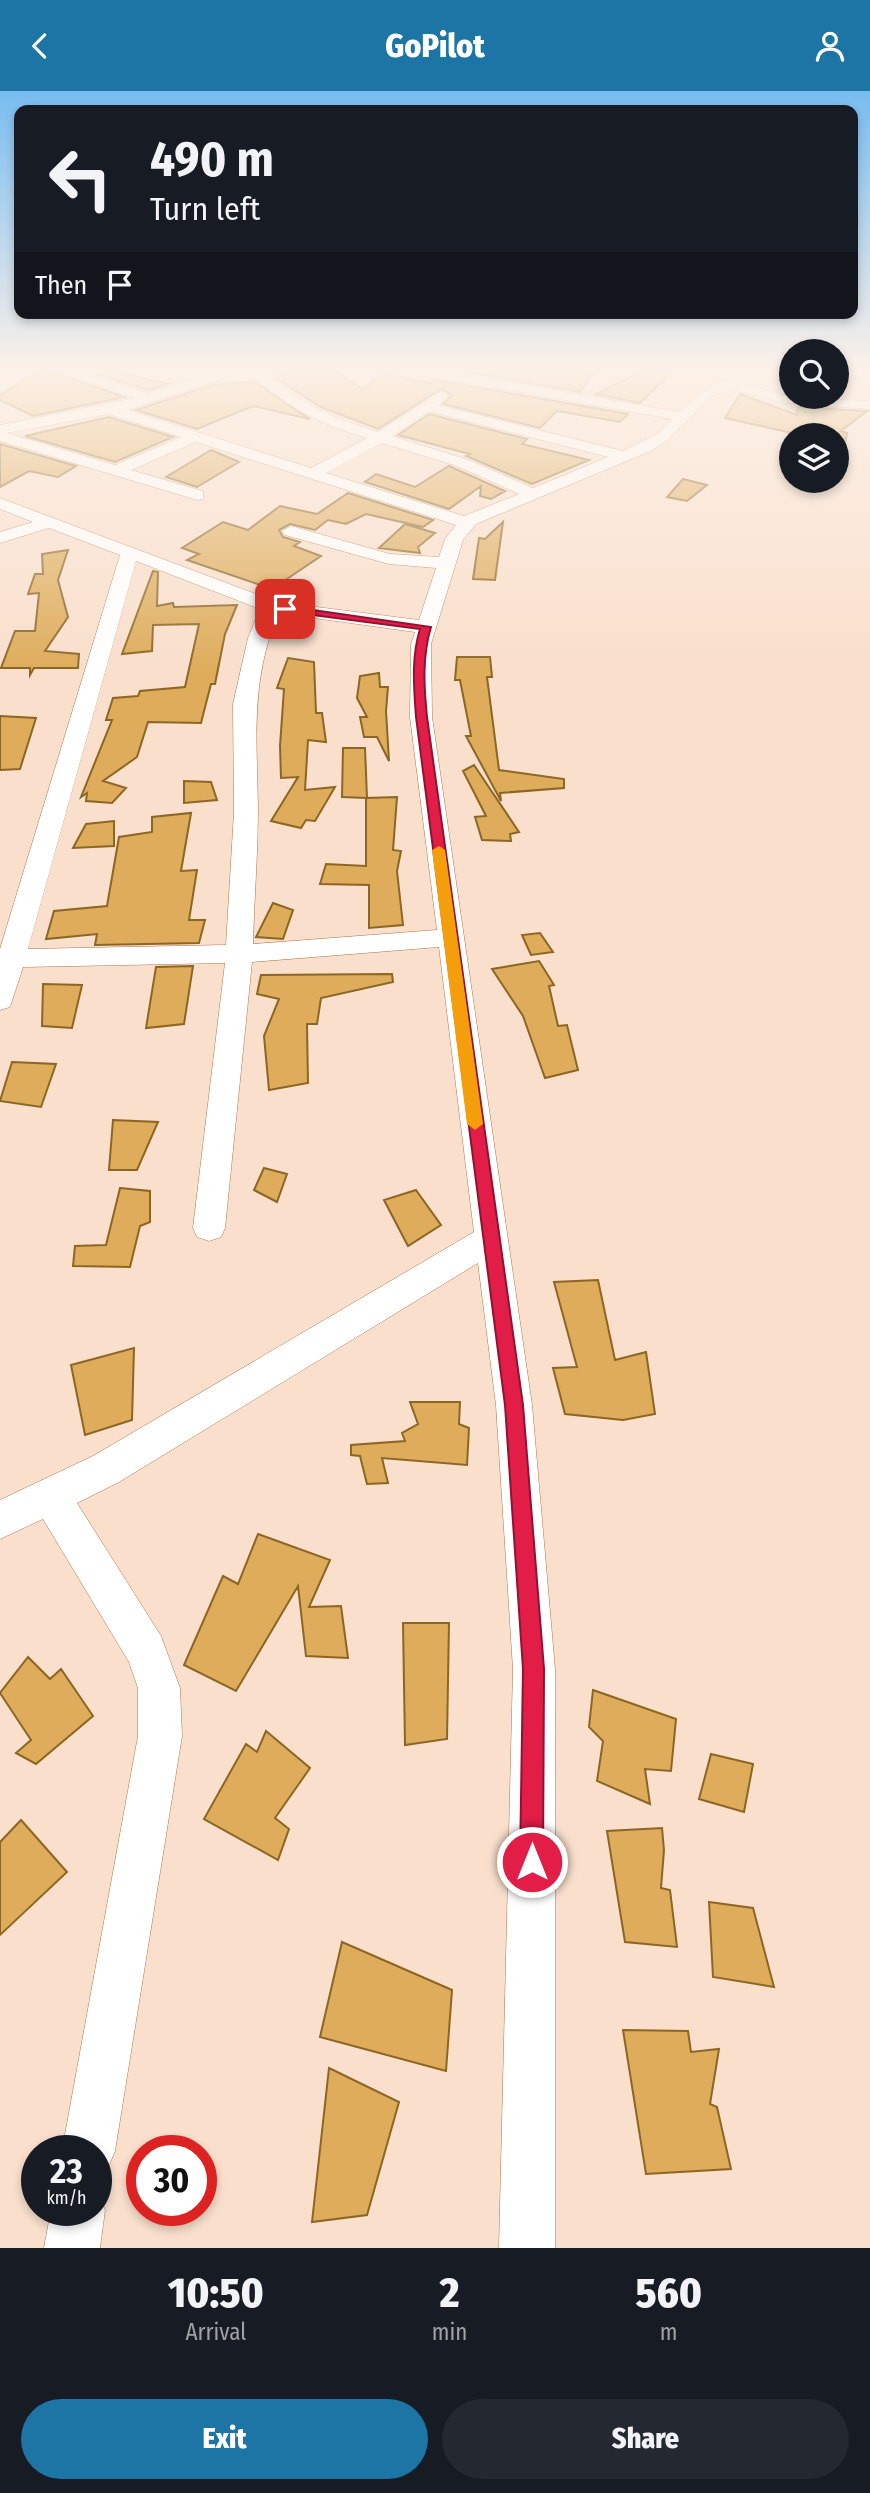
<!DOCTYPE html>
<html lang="en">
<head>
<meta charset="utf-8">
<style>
  :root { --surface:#171b24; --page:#242831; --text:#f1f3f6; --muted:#9ea1a6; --accent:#1c75a4 }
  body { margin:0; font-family:"Fira Sans Condensed",sans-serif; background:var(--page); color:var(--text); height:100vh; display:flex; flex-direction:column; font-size:26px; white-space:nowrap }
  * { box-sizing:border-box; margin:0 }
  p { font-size:23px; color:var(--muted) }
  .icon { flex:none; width:38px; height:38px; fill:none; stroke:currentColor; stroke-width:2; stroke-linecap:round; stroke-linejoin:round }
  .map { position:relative; height:2157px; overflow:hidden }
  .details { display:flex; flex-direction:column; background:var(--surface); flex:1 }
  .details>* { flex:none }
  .hud { position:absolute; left:14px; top:14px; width:844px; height:214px; border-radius:14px; box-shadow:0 4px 10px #0003; background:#171b24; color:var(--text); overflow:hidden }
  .controls { position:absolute; left:779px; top:248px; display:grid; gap:14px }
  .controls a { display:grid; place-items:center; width:70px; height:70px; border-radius:50%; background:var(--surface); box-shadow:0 4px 10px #0003; font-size:35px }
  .speed { position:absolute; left:21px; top:2044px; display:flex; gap:14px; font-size:35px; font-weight:700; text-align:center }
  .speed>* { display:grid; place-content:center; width:91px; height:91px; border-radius:50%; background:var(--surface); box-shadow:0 4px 10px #0003; line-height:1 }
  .speed small { font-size:18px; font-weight:400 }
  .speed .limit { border:10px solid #d22; background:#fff; color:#111 }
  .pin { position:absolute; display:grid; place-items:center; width:60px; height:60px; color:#fff; margin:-30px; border-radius:14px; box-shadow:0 4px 10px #0006 }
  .me { position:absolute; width:77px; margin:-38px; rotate:0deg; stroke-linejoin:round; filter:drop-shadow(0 0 5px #0008) }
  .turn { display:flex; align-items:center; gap:24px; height:147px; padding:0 21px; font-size:32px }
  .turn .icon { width:91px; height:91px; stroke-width:2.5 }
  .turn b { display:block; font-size:49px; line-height:60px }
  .then { display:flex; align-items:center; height:66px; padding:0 21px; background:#0003; gap:14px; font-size:26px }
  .eta { display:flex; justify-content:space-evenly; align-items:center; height:119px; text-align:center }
  .eta b { font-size:42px; font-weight:800; line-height:49px }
  .button { display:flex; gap:14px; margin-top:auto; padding:14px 21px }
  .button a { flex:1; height:80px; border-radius:42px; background:var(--accent); color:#fff; font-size:28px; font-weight:800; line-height:80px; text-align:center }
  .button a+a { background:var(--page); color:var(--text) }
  header { display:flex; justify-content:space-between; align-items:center; height:91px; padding:0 21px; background:var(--accent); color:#fff; font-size:32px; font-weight:800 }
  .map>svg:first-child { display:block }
  .building { fill:#deac5b; stroke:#8c6623; stroke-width:2 }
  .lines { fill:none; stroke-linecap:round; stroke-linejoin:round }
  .minor-casing { stroke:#b1774a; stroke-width:1 }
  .minor { fill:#fff; fill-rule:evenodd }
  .route { fill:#e11d48; stroke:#92132f; stroke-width:2 }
  .slow { fill:#f59e0b }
</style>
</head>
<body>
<header><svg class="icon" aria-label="back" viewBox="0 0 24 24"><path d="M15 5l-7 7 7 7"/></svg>GoPilot<svg class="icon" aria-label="person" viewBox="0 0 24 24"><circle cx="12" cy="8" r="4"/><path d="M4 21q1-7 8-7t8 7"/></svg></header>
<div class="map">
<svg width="870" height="2157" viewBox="0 0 870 2157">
  <rect width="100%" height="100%" fill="#f9dfcc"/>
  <path class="building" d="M 43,278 L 46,280 L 125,306 L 33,325 L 0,309 L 0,304 Z
    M 80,278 L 102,278 L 169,293 L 149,299 Z
    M 299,278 L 332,278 L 363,298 L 383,283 L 431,292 L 435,289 L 628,323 L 620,331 L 557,320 L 540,337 L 443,313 L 452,304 L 441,298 L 378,338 L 321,316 L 274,286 Z
    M 452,278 L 596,278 L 580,301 Z
    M 648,278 L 675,278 L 640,312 L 595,303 Z
    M 253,290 L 310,328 L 253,315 L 197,338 L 136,319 L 209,295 Z
    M 740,303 L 797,324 L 798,316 L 867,320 L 841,340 L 847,342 L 845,352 L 836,350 L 836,345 L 805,345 L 725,327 Z
    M 429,323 L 527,348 L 522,353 L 589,369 L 532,393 L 466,365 L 470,363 L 398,344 Z
    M 109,326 L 173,346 L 115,371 L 25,345 Z
    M 0,353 L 76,375 L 58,386 L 29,380 L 0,396 Z
    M 211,359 L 239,371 L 197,396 L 166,386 Z
    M 449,375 L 505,400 L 491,408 L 480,405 L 481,395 L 449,418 L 365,391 L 376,383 L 415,396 Z
    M 683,388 L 707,394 L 687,410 L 667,406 Z
    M 348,402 L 433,429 L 423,436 L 366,423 L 346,433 L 328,429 L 315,439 L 290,433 L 279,439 L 283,446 L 300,451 L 294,455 L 321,465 L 272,498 L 187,469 L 199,463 L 182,457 L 223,431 L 248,439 L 280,415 L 317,423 Z
    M 503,431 L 495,489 L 473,488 L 479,447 L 485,448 Z
    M 405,433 L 435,442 L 418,456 L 420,462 L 379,457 Z
    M 68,459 L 58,489 L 68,526 L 45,560 L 79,563 L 78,577 L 34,577 L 30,584 L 30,577 L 1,577 L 15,540 L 35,540 L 39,502 L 28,503 L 35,483 L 43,483 L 42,463 Z
    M 153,480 L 158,481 L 157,515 L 173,512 L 174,516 L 237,514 L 225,543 L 215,593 L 211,593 L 201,632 L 148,631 L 137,666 L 103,690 L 126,697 L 112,712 L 86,710 L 87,702 L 81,706 L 112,629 L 106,629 L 113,607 L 138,605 L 140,600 L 185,596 L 199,533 L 153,534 L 152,560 L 122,563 Z
    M 457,566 L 490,566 L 492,586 L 487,586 L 499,679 L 564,688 L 564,697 L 500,702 L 501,710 L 466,645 L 471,645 L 460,589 L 455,589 Z
    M 288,567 L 314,571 L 316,622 L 322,622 L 326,651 L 308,649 L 305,699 L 335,696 L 315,730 L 306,729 L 301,737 L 271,730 L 298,686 L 281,687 L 280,655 L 284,598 L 277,597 Z
    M 379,582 L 380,596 L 388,596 L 386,620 L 389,670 L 377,646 L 364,646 L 360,626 L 367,626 L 357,607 L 360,585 Z
    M 0,625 L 36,627 L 20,678 L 0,679 Z
    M 343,657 L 365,657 L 367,707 L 342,706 Z
    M 474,674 L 519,741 L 510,743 L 511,750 L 482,749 L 475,726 L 486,725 L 463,680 Z
    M 184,690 L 211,691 L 217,709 L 184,712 Z
    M 397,706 L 393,759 L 401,760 L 397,780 L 403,834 L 369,837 L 369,794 L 320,793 L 326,773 L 366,775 L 366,707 Z
    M 191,722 L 181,780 L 197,779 L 189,829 L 205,829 L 199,852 L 95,854 L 97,843 L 46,848 L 54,820 L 107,815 L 119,746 L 152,741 L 152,726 Z
    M 114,730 L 114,755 L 73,757 L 86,733 Z
    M 273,812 L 293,819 L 283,848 L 256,846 Z
    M 540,842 L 553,861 L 531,864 L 522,844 Z
    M 539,870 L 554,894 L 549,895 L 558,935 L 567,934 L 578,979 L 545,987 L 523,925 L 492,878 Z
    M 193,875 L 184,933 L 146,937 L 156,876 Z
    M 392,883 L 393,891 L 321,907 L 317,933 L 307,933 L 308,992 L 269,999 L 264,945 L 279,908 L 257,903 L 261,884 Z
    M 43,893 L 82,894 L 72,937 L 42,935 Z
    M 12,971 L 56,973 L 41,1016 L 0,1010 Z
    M 113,1029 L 158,1031 L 137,1079 L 109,1079 Z
    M 264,1077 L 287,1083 L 277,1111 L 254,1099 Z
    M 120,1097 L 150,1100 L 150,1131 L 140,1135 L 130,1176 L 73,1175 L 75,1155 L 106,1154 Z
    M 416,1099 L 441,1134 L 408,1155 L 384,1109 Z
    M 598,1189 L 615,1269 L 646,1261 L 655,1323 L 623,1329 L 565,1323 L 553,1277 L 577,1276 L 554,1191 Z
    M 134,1257 L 132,1329 L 85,1344 L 71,1274 Z
    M 410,1311 L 460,1311 L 459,1333 L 469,1337 L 467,1374 L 382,1367 L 388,1392 L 367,1393 L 360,1365 L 351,1364 L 351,1354 L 405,1350 L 402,1342 L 418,1333 Z
    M 258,1443 L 330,1469 L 309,1516 L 341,1515 L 348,1567 L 306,1565 L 298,1495 L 236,1600 L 184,1574 L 223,1485 L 238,1493 Z
    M 403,1532 L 449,1532 L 447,1648 L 405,1654 Z
    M 28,1566 L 50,1588 L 61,1578 L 93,1625 L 36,1673 L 16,1662 L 31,1649 L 0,1602 Z
    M 593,1599 L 676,1628 L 671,1680 L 645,1678 L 650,1713 L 597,1690 L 603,1650 L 589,1636 Z
    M 266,1640 L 310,1677 L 275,1727 L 289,1738 L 278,1769 L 204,1728 L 246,1653 L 257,1661 Z
    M 711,1663 L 753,1673 L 744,1721 L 699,1708 Z
    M 21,1729 L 67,1781 L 0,1844 L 0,1751 Z
    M 662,1737 L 664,1759 L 661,1797 L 670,1799 L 677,1856 L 625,1851 L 607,1740 Z
    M 709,1811 L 753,1817 L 774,1896 L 713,1886 Z
    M 342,1851 L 452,1899 L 446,1980 L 320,1946 Z
    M 623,1939 L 688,1940 L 691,1961 L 719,1958 L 710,2013 L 717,2016 L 731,2078 L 646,2083 Z
    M 329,1977 L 399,2011 L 367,2124 L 312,2131 Z"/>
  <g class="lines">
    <defs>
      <path id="minor" d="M 47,278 L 70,278 L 149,302 L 210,283 L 297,278 L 268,285 C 309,316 328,325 378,341 L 442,300 L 449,304 L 438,314 L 623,360 L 659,342 L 672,328 L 411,282 L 404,278 L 436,278 L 679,321 C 707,293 739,278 779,278 L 744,293 L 791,306 L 870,310 L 870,318 L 784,312 L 730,298 L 711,305 L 669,348 L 653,359 L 476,433 L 463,449 L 431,553 L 432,626 L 532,1314 L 555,1578 L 555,2157 L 499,2157 L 513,1578 L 496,1314 L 478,1172 L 119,1391 L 77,1412 L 161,1545 L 180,1597 L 182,1645 L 115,2060 L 107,2079 L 96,2083 L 96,2060 L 62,2060 L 138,1645 L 138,1597 L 129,1571 L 43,1428 L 0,1448 L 0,1409 L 93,1365 L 474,1141 L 439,856 L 252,871 L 225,1137 L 221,1146 L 209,1150 L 197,1146 L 193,1137 L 225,872 L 23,876 L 10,916 L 0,919 L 0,858 L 120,464 L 49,437 L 0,452 L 0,441 L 33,431 L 0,418 L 0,407 L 277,511 L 419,529 L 436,477 L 389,473 L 285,444 L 282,440 L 291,435 L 390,463 L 439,466 L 445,448 L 456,434 L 196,351 L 131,379 L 203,400 L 203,408 L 197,409 L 0,350 L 0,334 L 135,307 ZM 252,286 C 296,320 314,331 367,347 L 311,377 L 128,319 L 212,291 ZM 428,320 L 608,366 L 533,397 L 469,369 L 392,345 ZM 109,323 L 181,346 L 115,374 L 7,342 ZM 382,352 L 457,375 L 519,403 L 464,425 L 326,382 ZM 136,470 L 260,518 L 248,547 L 233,613 L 234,721 L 226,854 L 28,858 ZM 278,522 L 415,541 L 411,553 L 410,626 L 437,839 L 253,853 C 254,808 258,763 258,719 C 257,645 250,593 278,522 Z
        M 96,2099 L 105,2119 L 100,2157 L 44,2157 L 51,2119 L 96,2119 Z"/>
    </defs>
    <use href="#minor" class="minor-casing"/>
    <use href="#minor" class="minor"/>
  </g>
  <linearGradient id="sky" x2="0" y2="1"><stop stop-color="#78bcf1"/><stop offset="0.48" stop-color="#fcf1e8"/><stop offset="1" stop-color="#fcf1e8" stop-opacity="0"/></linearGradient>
  <rect width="870" height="580" fill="url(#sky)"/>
  <path class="route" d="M 285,515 L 431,536 C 422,566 424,596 427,626 L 523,1314 L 544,1578 L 543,1771 L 540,1779 L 532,1783 L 523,1779 L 520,1771 L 523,1578 L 505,1314 L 416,626 C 414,597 411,567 420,538 L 282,520 Z"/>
  <path class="slow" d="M 439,755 L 445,759 L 483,1033 L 475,1039 L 467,1033 L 432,759 Z"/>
</svg>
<div class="controls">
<a><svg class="icon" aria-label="search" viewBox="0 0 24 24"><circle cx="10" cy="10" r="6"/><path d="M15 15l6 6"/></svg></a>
<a><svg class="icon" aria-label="layers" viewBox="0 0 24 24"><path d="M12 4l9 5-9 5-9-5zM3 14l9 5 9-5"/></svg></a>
</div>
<div class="speed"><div>23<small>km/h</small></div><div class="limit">30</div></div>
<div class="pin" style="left:285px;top:518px;background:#d93025"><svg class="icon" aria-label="arrive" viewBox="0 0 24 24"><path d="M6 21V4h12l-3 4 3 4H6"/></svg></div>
<svg class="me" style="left:532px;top:1771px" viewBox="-20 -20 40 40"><circle r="17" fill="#e11d48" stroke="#fff" stroke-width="3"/><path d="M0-11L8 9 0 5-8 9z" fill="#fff"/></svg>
<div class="hud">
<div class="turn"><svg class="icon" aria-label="left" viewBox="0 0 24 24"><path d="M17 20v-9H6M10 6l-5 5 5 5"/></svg><div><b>490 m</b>Turn left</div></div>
<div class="then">Then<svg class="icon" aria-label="arrive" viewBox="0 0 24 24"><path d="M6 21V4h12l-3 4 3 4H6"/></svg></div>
</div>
</div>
<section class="details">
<div class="eta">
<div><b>10:50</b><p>Arrival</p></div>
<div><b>2</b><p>min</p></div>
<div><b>560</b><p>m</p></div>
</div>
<div class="button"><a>Exit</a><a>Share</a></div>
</section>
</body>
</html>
